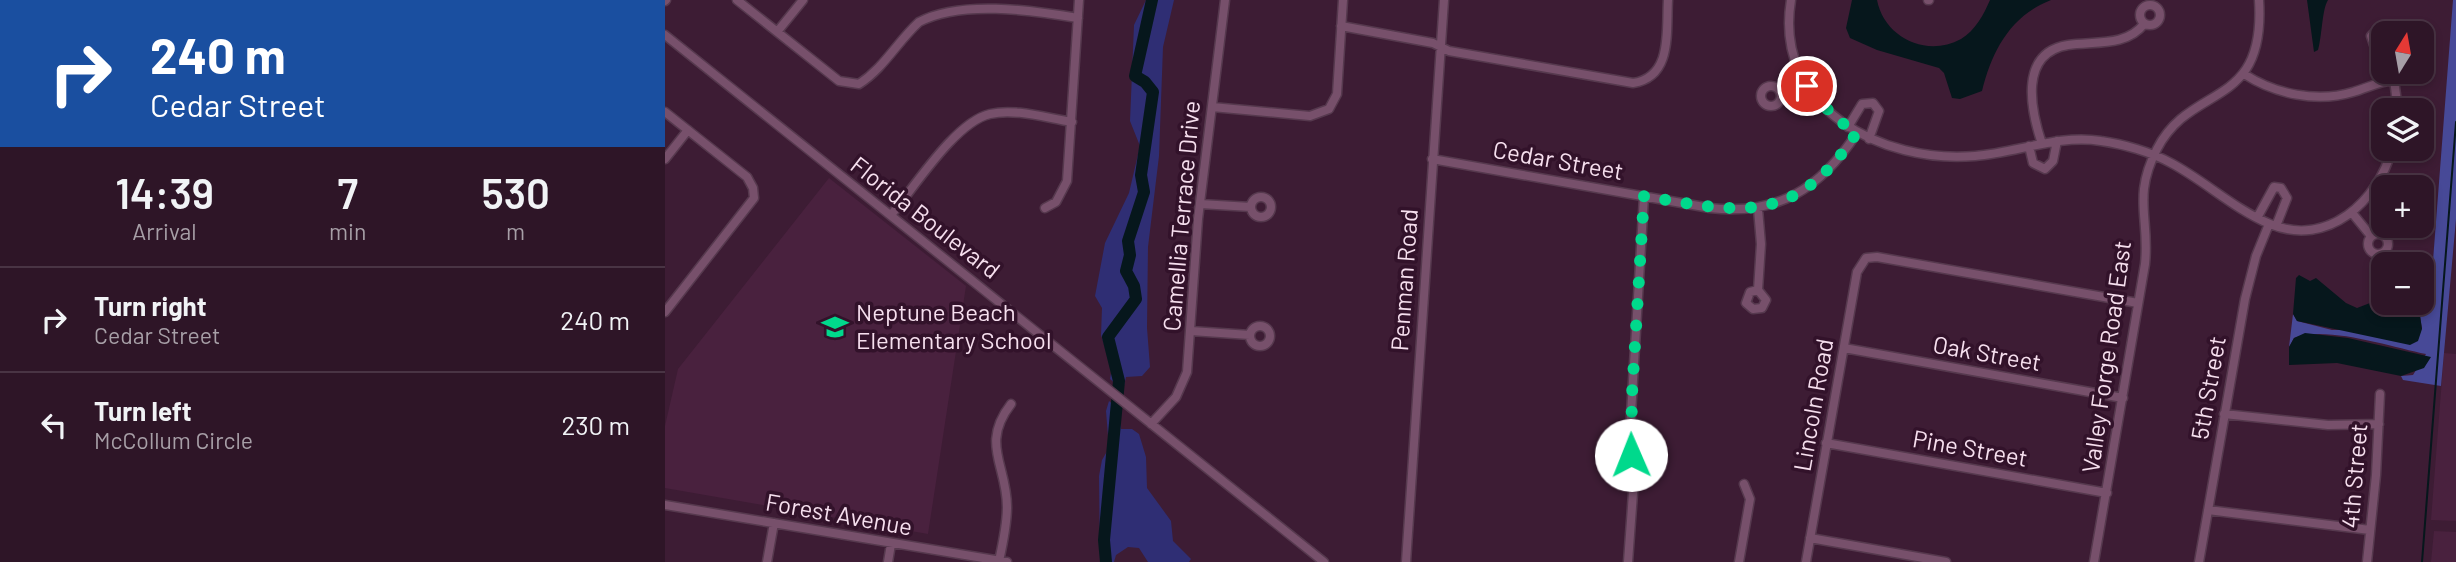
<!DOCTYPE html>
<html lang="en">
<head>
<meta charset="utf-8">
<style>
  :root { --surface:#2e1527; --page:#361e2f; --text:#f1f3f6; --muted:#a79fa7; --line:#493444 }
  body { margin:0; font-family:Barlow,sans-serif; background:var(--page); color:var(--text); height:100vh; display:flex; flex-direction:column; font-size:26px; white-space:nowrap }
  * { box-sizing:border-box; margin:0 }
  p { font-size:23px; color:var(--muted) }
  .icon { flex:none; width:38px; height:38px; fill:none; stroke:currentColor; stroke-width:2; stroke-linecap:round; stroke-linejoin:round }
  .map { position:relative; flex:1; overflow:hidden }
  .sheet { display:flex; flex-direction:column; background:var(--surface); width:665px }
  .sheet>* { flex:none }
  .top-card { background:#1a4fa0; color:#fff; overflow:hidden }
  .needle { width:46px; rotate:11deg }
  .buttons { position:absolute; left:1706px; top:21px; display:grid; gap:14px }
  .buttons a { display:grid; place-items:center; width:63px; height:63px; border-radius:14px; background:var(--surface); box-shadow:0 4px 10px #0003,0 0 0 2px var(--line); font-size:35px }
  .pin { position:absolute; display:grid; place-items:center; width:60px; height:60px; color:#fff; margin:-30px; border:4px solid #fff; border-radius:50%; box-shadow:0 2px 7px #0007 }
  .me { position:absolute; width:77px; margin:-38px; rotate:359deg; stroke-linejoin:round; filter:drop-shadow(0 0 5px #0008) }
  .turn { display:flex; align-items:center; gap:24px; height:147px; padding:0 35px; font-size:32px }
  .turn .icon { width:91px; height:91px; stroke-width:2.5 }
  .turn b { display:block; font-size:49px; line-height:60px }
  .eta { display:flex; justify-content:space-evenly; align-items:center; height:119px; text-align:center }
  .eta b { font-size:42px; font-weight:600; line-height:49px }
  ul { padding:0; list-style:none }
  li { display:flex; align-items:center; gap:21px; height:105px; padding:0 35px; border-top:2px solid var(--line) }
  li div { flex:1 }
  li b { display:block; font-size:26px }
  li em { font-style:normal }
  main { display:flex; flex:1; min-height:0 }
  .map>svg:first-child { display:block }
  .built { fill:#49213e }
  .green { fill:#2f2e74 }
  .forest { fill:#474997 }
  .water { fill:#06171c }
  .lines { fill:none; stroke-linecap:round; stroke-linejoin:round }
  .stream { stroke:#06171c; stroke-width:2 }
  .river { stroke:#06171c; stroke-width:12 }
  .minor-casing { stroke:#56394e; stroke-width:11 }
  .minor { stroke:#77506b; stroke-width:8 }
  .route { stroke:#00d98c; stroke-width:12; stroke-dasharray:0 21.6 }
  .labels { text-anchor:middle; stroke-width:7; stroke-linejoin:round; paint-order:stroke }
  .street-label { font-size:24px; fill:#f6dfee; stroke:#32122a }
  .poi-label { font-size:24px; fill:#f6dfee; stroke:#32122a; text-anchor:start }
</style>
</head>
<body>
<main>
<section class="sheet">
<div class="top-card">
<div class="turn"><svg class="icon" aria-label="right" viewBox="0 0 24 24"><path d="M7 20v-9h11M14 6l5 5-5 5"/></svg><div><b>240 m</b>Cedar Street</div></div>
</div>
<div class="eta">
<div><b>14:39</b><p>Arrival</p></div>
<div><b>7</b><p>min</p></div>
<div><b>530</b><p>m</p></div>
</div>
<ul>
<li><svg class="icon" aria-label="right" viewBox="0 0 24 24"><path d="M7 20v-9h11M14 6l5 5-5 5"/></svg><div><b>Turn right</b><p>Cedar Street</p></div><em>240 m</em></li>
<li><svg class="icon" aria-label="left" viewBox="0 0 24 24"><path d="M17 20v-9H6M10 6l-5 5 5 5"/></svg><div><b>Turn left</b><p>McCollum Circle</p></div><em>230 m</em></li>
</ul>
</section>
<div class="map">
<svg width="1791" height="562" viewBox="0 0 1791 562">
  <rect width="100%" height="100%" fill="#3d1c34"/>
  <path class="built" d="M 164,178 L 301,286 L 263,534 L 0,488 L 0,426 L 13,369 Z
    M 1779,353 L 1791,354 L 1791,521 L 1766,520 Z
    M 1769,531 L 1791,532 L 1791,562 L 1766,562 Z"/>
  <path class="green" d="M 481,0 L 509,0 L 498,47 L 494,156 L 483,247 L 482,328 L 485,367 L 477,376 L 461,377 L 458,390 L 445,379 L 447,368 L 436,335 L 437,308 L 430,296 L 440,243 L 464,193 L 475,146 L 465,121 L 469,25 Z
    M 444,401 L 455,411 L 456,429 L 467,429 L 474,434 L 481,457 L 482,488 L 506,521 L 508,541 L 526,559 L 524,562 L 483,562 L 474,548 L 463,547 L 451,555 L 449,562 L 435,562 L 434,476 L 437,460 L 444,448 L 441,411 Z"/>
  <path class="forest" d="M 1788,0 L 1791,0 L 1791,219 L 1776,386 L 1738,380 L 1736,376 L 1748,375 L 1761,354 C 1726,347 1661,325 1629,338 L 1624,347 L 1628,314 L 1632,321 L 1667,330 L 1757,329 L 1754,309 L 1765,300 Z"/>
  <path class="water" d="M 1187,0 L 1212,0 C 1219,37 1261,58 1296,39 C 1310,31 1319,14 1325,0 L 1386,0 C 1345,16 1327,51 1317,91 L 1295,99 L 1287,98 L 1279,73 L 1274,68 L 1212,50 L 1185,38 L 1181,28 Z
    M 1642,0 L 1663,0 C 1657,9 1657,37 1653,50 L 1649,52 Z
    M 1634,275 L 1645,281 L 1651,278 L 1681,303 L 1692,308 L 1718,298 L 1718,303 L 1744,303 L 1754,309 L 1757,329 L 1753,341 L 1745,345 L 1632,321 L 1628,314 L 1631,278 Z
    M 1640,333 L 1683,338 L 1766,357 L 1759,368 L 1736,376 L 1672,363 L 1624,365 L 1624,347 L 1629,338 Z"/>
  <g class="lines">
    <path class="stream" d="M 1757,562 L 1791,122"/>
    <path class="river" d="M 441,562 L 439,540 L 454,381 L 443,337 L 471,299 L 469,286 L 461,271 L 465,255 L 463,241 L 479,192 L 476,175 L 488,92 L 480,82 L 470,76 L 487,0"/>
    <defs>
      <path id="minor" d="M 72,0 L 174,81 L 194,84 C 219,68 232,42 254,22 C 295,0 365,10 413,18
        M 1126,0 C 1108,108 1217,164 1310,156 C 1352,153 1393,134 1436,141 C 1458,144 1486,152 1506,163 C 1540,181 1569,209 1605,224 C 1663,248 1713,201 1727,149
        M 1263,0 L 1264,0
        M 0,1 L 1,0
        M1475 15a10 10 0 1 1 20 0a10 10 0 1 1-20 0Z
        M 676,26 L 768,43 L 784,51 L 968,83 C 1008,77 1001,31 1003,0
        M 112,32 L 138,0
        M 0,35 L 659,562
        M 1718,47 L 1709,45 L 1706,36 L 1714,28 L 1724,33
        M 1728,72 L 1733,110
        M 1579,74 C 1610,94 1652,103 1688,92 C 1702,88 1715,81 1730,80
        M1096 96a10 10 0 1 1 20 0a10 10 0 1 1-20 0Z
        M 1115,92 L 1139,79
        M 547,107 L 645,116 L 664,109 L 672,94 L 678,0
        M 0,112 L 82,177 L 88,188 L 89,198 L 0,312
        M 1183,127 L 1197,104 L 1208,103 L 1214,111 L 1204,139
        M 1377,144 C 1366,111 1353,53 1403,45 C 1429,41 1461,47 1479,24
        M 1364,146 L 1368,163 L 1380,169 L 1388,161 L 1392,141
        M 0,159 L 23,130
        M 767,159 L 1045,208 C 1113,216 1156,188 1192,133
        M586 207a10 10 0 1 1 20 0a10 10 0 1 1-20 0Z
        M 535,204 L 586,207
        M 380,208 L 391,202 L 402,181 L 414,0
        M 1093,209 L 1096,244 L 1093,290 L 1101,300 L 1097,308 L 1088,309 L 1081,303 L 1085,292 L 1093,290
        M 1688,214 L 1706,236
        M 226,215 C 249,188 290,122 325,114 C 350,108 381,118 407,122
        M 1592,218 L 1609,187 L 1616,188 L 1622,198 L 1611,226
        M1703 244a10 10 0 1 1 20 0a10 10 0 1 1-20 0Z
        M585 336a10 10 0 1 1 20 0a10 10 0 1 1-20 0Z
        M 526,331 L 585,335
        M 1179,348 L 1458,398
        M 1559,414 L 1663,425 L 1714,424
        M 486,424 L 511,397 L 522,372 L 533,219 L 560,0
        M 1161,443 L 1442,493
        M 0,505 L 342,562
        M 1543,510 L 1705,530
        M 1145,538 L 1281,562
        M 334,561 C 338,543 342,525 342,507 C 342,465 315,444 346,404
        M 102,562 L 109,523
        M 223,562 L 226,544
        M 741,562 L 779,0
        M 963,562 L 968,493 L 965,431 L 979,196
        M 1074,562 L 1085,499 L 1079,484
        M 1141,562 L 1192,272 L 1201,258 L 1212,257 L 1473,303
        M 1429,562 L 1480,264 C 1485,218 1467,197 1492,149 C 1526,82 1601,111 1594,0
        M 1534,562 L 1580,299 L 1591,256 L 1604,224
        M 1702,562 L 1711,475 L 1715,394"/>
    </defs>
    <use href="#minor" class="minor-casing"/>
    <use href="#minor" class="minor"/>
  </g>
  <g class="lines">
    <path class="route" d="M 966,455 L 967,394 L 979,196 C 1076,213 1131,226 1192,132 L 1172,120 L 1142,86"/>
  </g>
  <defs>
    <symbol id="school-bare" viewBox="-9 -9 18 18"><path d="M0-5L7-2L0 1L-7-2ZM-4 1L0 2.5L4 1V4Q0 6-4 4Z" fill="#00d98c" stroke="#32122a" stroke-width="2.5" paint-order="stroke"/></symbol>
  </defs>
  <g fill-rule="evenodd">
    <use href="#school-bare" x="151" y="308" width="38" height="38"/>
  </g>
  <g class="labels">
    <g class="street-label">
      <text transform="translate(893 161) rotate(10)" y="8">Cedar Street</text>
      <text transform="translate(517 216) rotate(-85)" y="8">Camellia Terrace Drive</text>
      <text transform="translate(260 218) rotate(38)" y="8">Florida Boulevard</text>
      <text transform="translate(740 280) rotate(-86)" y="8">Penman Road</text>
      <text transform="translate(1322 354) rotate(10)" y="8">Oak Street</text>
      <text transform="translate(1442 357) rotate(-82)" y="8">Valley Forge Road East</text>
      <text transform="translate(1544 388) rotate(-80)" y="8">5th Street</text>
      <text transform="translate(1149 405) rotate(-80)" y="8">Lincoln Road</text>
      <text transform="translate(1305 449) rotate(10)" y="8">Pine Street</text>
      <text transform="translate(1690 476) rotate(-85)" y="8">4th Street</text>
      <text transform="translate(174 515) rotate(10)" y="8">Forest Avenue</text>
    </g>
    <g class="poi-label">
      <text x="191" y="321">Neptune Beach<tspan x="191" dy="28">Elementary School</tspan></text>
    </g>
  </g>
</svg>
<div class="buttons">
<a><svg class="needle" viewBox="-14 -14 28 28"><path d="M0-13l5 13h-10z" fill="#e53935"/><path d="M0 13l5-13h-10z" fill="#a79fa7"/></svg></a>
<a><svg class="icon" aria-label="layers" viewBox="0 0 24 24"><path d="M12 4l9 5-9 5-9-5zM3 14l9 5 9-5"/></svg></a>
<a>+</a>
<a>−</a>
</div>
<div class="pin" style="left:1142px;top:86px;background:#d93025"><svg class="icon" aria-label="arrive" viewBox="0 0 24 24"><path d="M6 21V4h12l-3 4 3 4H6"/></svg></div>
<svg class="me" style="left:966px;top:455px" viewBox="-20 -20 40 40"><circle r="19" fill="#fff"/><path d="M0-13L10 11 0 6-10 11z" fill="#00d98c"/></svg>
</div>
</main>
</body>
</html>
